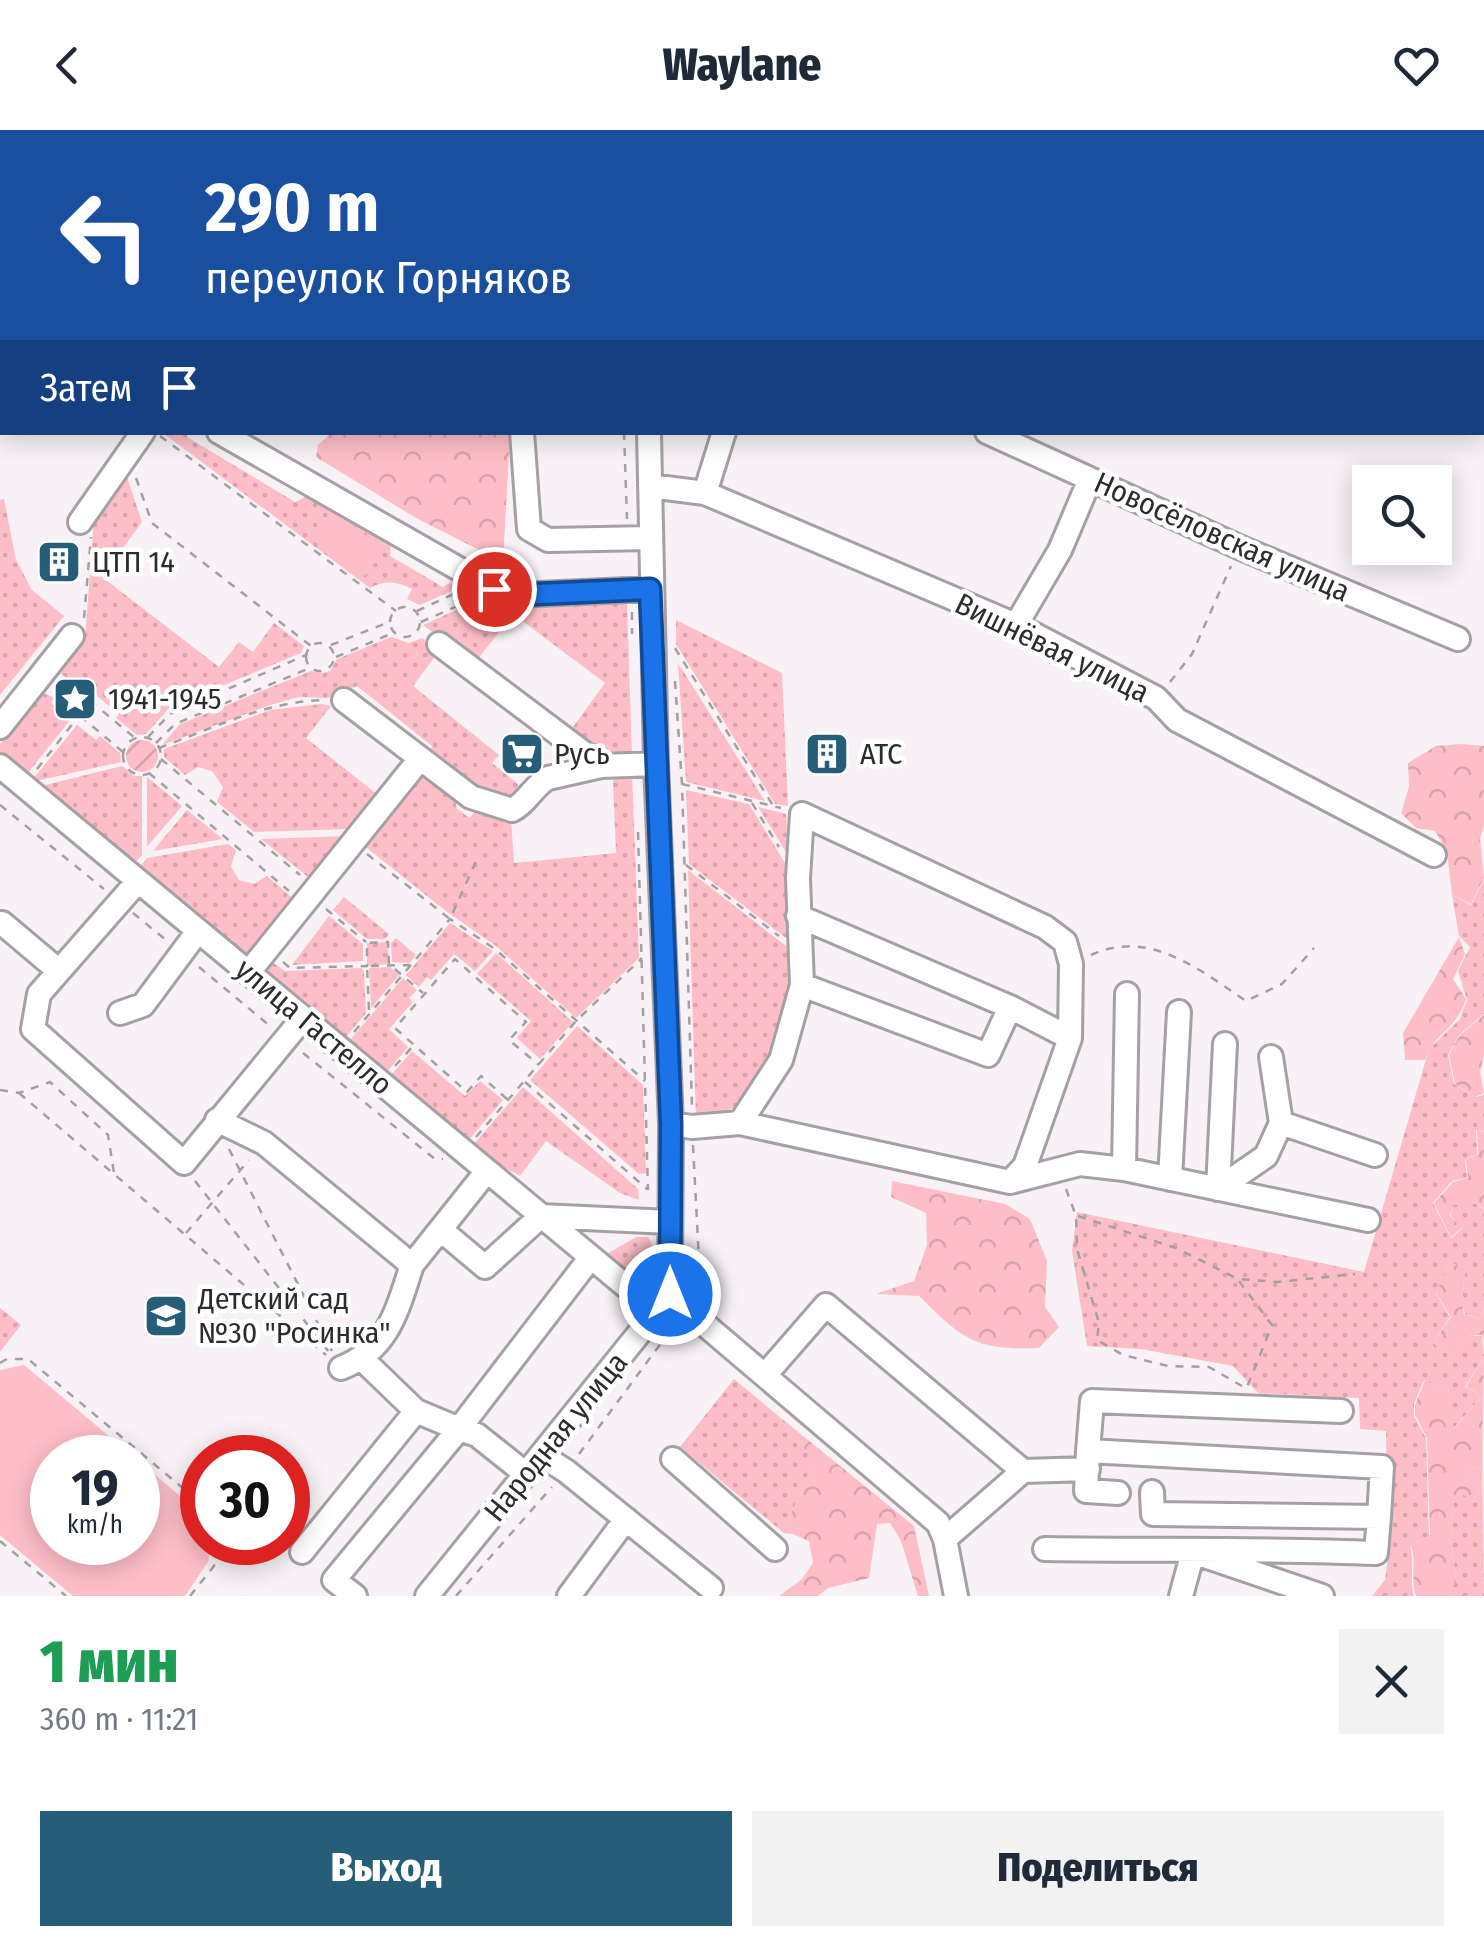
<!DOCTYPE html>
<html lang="ru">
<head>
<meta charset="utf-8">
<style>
  :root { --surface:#fff; --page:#f2f2f3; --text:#1f2937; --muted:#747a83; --accent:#265d78 }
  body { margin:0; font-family:"Fira Sans Condensed",sans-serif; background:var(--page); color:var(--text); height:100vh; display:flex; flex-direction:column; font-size:38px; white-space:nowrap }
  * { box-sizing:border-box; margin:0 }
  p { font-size:32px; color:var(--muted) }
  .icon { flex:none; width:55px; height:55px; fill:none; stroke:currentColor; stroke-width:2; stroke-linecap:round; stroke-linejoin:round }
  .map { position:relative; height:1466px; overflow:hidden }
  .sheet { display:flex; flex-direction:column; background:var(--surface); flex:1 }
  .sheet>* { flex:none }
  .hud { position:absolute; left:0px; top:0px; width:1485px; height:305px; box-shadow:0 5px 25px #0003; background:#1a4fa0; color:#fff; overflow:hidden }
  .tools { position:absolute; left:1352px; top:335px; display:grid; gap:20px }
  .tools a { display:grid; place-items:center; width:100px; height:100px; border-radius:0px; background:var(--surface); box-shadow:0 5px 25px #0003; font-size:50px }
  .speed { position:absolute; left:30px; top:1305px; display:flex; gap:20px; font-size:50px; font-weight:700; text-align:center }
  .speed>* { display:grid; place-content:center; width:130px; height:130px; border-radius:50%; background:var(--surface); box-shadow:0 5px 25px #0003; line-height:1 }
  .speed small { font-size:25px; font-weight:400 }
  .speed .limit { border:15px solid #d22; background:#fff; color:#111 }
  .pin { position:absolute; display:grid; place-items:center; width:85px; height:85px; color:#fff; margin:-42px; border:5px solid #fff; border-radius:50%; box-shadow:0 2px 10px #0007 }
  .me { position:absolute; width:110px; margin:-55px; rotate:0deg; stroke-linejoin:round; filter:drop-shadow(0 0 8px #0008) }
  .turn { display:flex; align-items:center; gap:35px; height:210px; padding:0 40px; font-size:45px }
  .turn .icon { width:130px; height:130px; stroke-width:2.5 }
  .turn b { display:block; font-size:70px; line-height:85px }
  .then { display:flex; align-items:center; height:95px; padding:0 40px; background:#0003; gap:20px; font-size:38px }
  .round { display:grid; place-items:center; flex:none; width:105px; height:105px; border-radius:0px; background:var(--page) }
  .summary { display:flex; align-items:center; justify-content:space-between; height:170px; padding:0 40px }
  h1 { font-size:60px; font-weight:800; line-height:75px; color:#1e9e55 }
  .action { display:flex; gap:20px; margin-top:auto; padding:20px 40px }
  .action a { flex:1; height:115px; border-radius:0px; background:var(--accent); color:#fff; font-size:40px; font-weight:800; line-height:115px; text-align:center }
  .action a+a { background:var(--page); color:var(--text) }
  header { display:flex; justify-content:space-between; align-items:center; height:130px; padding:0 40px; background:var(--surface); font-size:45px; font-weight:800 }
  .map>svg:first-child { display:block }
  .grass { fill:url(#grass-dots) }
  .forest { fill:url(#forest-crowns) }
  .garden { fill:url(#garden-furrows) }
  .pitch { fill:#fdbec7 }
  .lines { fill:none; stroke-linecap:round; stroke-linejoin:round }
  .minor-casing { stroke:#a5a0a5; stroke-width:28 }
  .major-casing { stroke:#a5a0a5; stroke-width:32 }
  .path { stroke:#a49fa3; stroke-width:2.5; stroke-dasharray:8 8; stroke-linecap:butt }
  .minor { stroke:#fff; stroke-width:22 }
  .major { stroke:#fff; stroke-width:28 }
  .route-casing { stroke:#114b97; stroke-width:25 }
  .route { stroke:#1a73e8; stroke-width:18 }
  .labels { text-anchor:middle; stroke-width:9; stroke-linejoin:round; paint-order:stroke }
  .street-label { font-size:30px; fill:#2d2b2d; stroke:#fff }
  .poi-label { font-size:30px; fill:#2d2b2d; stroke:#fff; text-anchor:start }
</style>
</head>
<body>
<header><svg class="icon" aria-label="back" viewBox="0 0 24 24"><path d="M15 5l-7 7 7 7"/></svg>Waylane<svg class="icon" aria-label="heart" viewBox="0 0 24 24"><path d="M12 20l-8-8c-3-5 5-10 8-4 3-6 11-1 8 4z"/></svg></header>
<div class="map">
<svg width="1484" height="1466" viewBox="0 0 1484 1466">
  <defs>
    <pattern id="grass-dots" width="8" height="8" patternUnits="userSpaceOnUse" patternTransform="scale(2.5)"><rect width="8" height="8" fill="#fdbec7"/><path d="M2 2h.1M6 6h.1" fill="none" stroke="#d9a3ab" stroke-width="1.8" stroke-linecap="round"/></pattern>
    <pattern id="forest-crowns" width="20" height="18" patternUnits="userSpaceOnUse" patternTransform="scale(2.5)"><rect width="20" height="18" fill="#fdbec7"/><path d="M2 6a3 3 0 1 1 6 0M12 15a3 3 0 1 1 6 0" fill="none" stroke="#d9a3ab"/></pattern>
    <pattern id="garden-furrows" width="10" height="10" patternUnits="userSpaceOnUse" patternTransform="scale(2.5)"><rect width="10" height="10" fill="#fdbec7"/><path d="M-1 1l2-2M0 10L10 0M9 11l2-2" fill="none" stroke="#d9a3ab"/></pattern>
  </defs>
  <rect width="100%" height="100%" fill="#f8f2f7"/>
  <path class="grass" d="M 163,303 L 188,303 L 187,307 L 295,372 L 309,365 L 386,406 L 391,414 L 390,426 L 443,457 L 457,449 L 467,454 L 420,475 L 407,469 L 412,459 C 398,451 384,450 370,458 Z
    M 126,344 L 142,392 L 102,447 L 219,537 L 239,512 L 253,522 L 274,493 L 304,516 L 301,523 L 169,578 L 146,604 L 137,605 L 116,588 L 119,584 L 74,547 L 70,550 L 61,544 L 61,538 L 85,509 L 94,389 Z
    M 4,369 L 16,430 L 32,460 L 64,486 L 0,565 L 0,370 Z
    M 489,465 C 536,486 581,467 627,473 L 632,626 L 609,625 L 568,604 L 605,553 L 513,484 L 474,534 L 423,495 Z
    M 676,490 L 782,543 L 788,676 L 775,674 L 676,514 Z
    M 391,507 L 409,513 L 422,508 L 439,521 L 413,556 L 499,625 L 492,633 L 518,654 L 518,669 L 498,671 L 428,627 L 432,616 L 357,556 L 327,568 L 299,567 L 273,574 L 162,615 L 180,594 L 311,541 L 323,543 L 330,541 L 337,529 Z
    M 678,533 L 765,671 L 686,652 Z
    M 42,562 L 54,568 L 51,573 L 71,589 L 27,644 L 0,621 L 0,614 Z
    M 321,574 L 331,576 L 306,608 L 378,665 L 350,699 L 254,702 L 217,672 L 223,657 L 212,641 L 198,637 L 185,645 L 164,627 L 164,619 L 270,580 Z
    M 77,595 L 96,610 L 100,606 L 120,623 L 121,632 L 36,651 L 33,649 Z
    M 122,636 L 134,646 L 142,646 L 142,725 L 135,733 L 41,656 Z
    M 424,642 L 454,664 L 457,679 L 470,688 L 477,678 L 511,690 L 514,733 L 616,723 L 613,651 L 623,643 L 632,642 L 639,828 L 576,888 L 496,816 L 447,782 L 362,714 L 416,645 Z
    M 147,647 L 182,676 L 147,717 Z
    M 686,660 L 749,674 L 788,738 L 790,811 L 689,734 Z
    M 758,677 L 786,684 L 788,725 Z
    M 187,680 L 223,709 L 153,721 Z
    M 347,706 L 313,751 L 261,709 Z
    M 228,714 L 236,720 L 231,737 L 239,750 L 254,754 L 267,746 L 295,770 L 247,827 L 139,737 L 147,728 Z
    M 688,740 L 790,819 L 791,872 L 779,917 L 740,973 L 722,985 L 696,989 Z
    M 1484,750 L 1484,884 L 1460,904 L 1448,925 L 1454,954 L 1475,967 L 1484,965 L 1484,1001 L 1476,1000 L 1477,1024 L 1465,1030 L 1467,1048 L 1452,1051 L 1433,1073 L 1451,1108 L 1462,1099 L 1451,1086 L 1453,1074 L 1476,1074 L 1484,1079 L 1484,1179 L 1480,1189 L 1465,1184 L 1462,1174 L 1465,1138 L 1449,1132 L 1436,1164 L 1450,1187 L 1433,1213 L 1453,1227 L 1467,1206 L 1482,1206 L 1484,1226 L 1465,1257 L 1482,1266 L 1453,1299 L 1448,1257 L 1424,1250 L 1414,1274 L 1414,1286 L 1426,1308 L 1429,1406 L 1410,1416 C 1415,1434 1409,1448 1414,1466 L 1372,1466 L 1385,1450 L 1388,1427 L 1386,1301 L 1360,1299 L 1359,1268 L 1258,1263 L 1233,1236 L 1141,1219 L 1087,1216 L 1072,1121 L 1077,1082 L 1364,1142 L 1429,919 L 1460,889 L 1467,870 L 1458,841 L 1470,817 L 1459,806 L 1452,765 L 1471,775 Z
    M 344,767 L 389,804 L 385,809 L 367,809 L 333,780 Z
    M 329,786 L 363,814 L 363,831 L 292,835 Z
    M 450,793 L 493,821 L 475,841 L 454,824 L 431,850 L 427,847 L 419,857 L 406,845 Z
    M 396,808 L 416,825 L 410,833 L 392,832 L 391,813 Z
    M 388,812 L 389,834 L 367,836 L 367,813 Z
    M 496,823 L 573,892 L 540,929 L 517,908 L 531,891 L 477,844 Z
    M 272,832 L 285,841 L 361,838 L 364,841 L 366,883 L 345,908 L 265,842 Z
    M 390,837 L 399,845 L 371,878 L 369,838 Z
    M 403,848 L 417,860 L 409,868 L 413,872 L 389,899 L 408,917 L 386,943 L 349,911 Z
    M 577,896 L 643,955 L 646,1043 L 639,1044 L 530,950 Z
    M 412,921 L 465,966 L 480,951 L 503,970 L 468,1011 L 391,945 Z
    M 523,957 L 638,1059 L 639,1070 L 620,1063 L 546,1011 L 520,1046 L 492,1030 L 473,1015 Z
    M 636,1107 L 648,1107 C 659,1123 654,1151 643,1166 C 625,1160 615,1140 605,1125 Z
    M 0,1178 L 21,1195 L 0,1222 Z
    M 734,1249 L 781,1288 L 789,1305 L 817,1327 L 788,1390 L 793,1404 L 784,1403 L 680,1317 Z
    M 1482,1312 L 1484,1466 L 1448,1466 L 1456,1451 L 1451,1408 L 1454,1369 L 1461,1363 L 1473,1371 L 1481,1360 L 1468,1341 L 1482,1335 Z"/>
  <path class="forest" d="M 331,303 L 510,303 L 503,432 L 416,388 L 316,327 L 318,315 Z
    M 1460,614 L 1484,616 L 1484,696 L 1480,708 L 1484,748 L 1471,774 L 1452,765 L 1447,721 L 1435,701 L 1416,698 L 1401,683 L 1409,657 L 1408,633 L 1436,616 Z
    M 1459,807 L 1465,824 L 1453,849 L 1466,869 C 1456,901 1434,902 1425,930 L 1405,930 L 1403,903 Z
    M 1484,885 L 1484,925 L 1480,942 L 1484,963 L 1475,967 L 1455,954 L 1449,925 L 1460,905 Z
    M 1477,1000 L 1484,1002 L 1484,1078 L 1476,1074 L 1453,1075 L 1450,1086 L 1462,1098 L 1451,1107 L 1434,1073 L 1453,1052 L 1468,1048 L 1466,1030 L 1478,1024 Z
    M 892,1051 L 1005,1074 L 1030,1089 L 1047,1131 L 1045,1177 L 1059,1197 L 1039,1218 C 976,1221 962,1209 919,1166 L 876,1164 L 914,1151 L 927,1115 L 926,1083 L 891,1067 Z
    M 1449,1132 L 1465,1138 L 1462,1174 L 1464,1184 L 1480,1189 L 1484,1180 L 1484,1211 L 1482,1205 L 1467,1206 L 1453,1227 L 1433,1213 L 1451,1187 L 1436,1163 Z
    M 1484,1226 L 1482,1335 L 1468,1341 L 1481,1360 L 1473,1371 L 1461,1363 L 1454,1369 L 1451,1408 L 1456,1451 L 1448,1466 L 1416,1466 C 1410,1447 1417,1434 1411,1416 L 1430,1405 L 1427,1308 L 1415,1285 L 1415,1275 L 1425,1250 L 1448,1257 L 1454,1299 L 1482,1266 L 1466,1257 Z
    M 781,1288 L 914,1396 L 929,1466 L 918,1466 L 901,1411 L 890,1393 L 877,1394 L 869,1448 L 828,1458 L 818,1466 L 779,1466 L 802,1449 L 813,1433 L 809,1411 L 793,1404 L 788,1390 L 816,1328 L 789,1305 Z"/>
  <path class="garden" d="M126 626a16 16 0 1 1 32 0a16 16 0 1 1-32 0Z"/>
  <path class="pitch" d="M 335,382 L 385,420 L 365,446 L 315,408 Z
    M 24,1235 L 134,1327 L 52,1328 L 52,1412 L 138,1412 L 138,1330 L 202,1385 L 202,1412 L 212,1413 L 208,1432 L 185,1466 L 73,1466 L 0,1405 L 0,1240 Z"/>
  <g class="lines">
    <defs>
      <path id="minor" d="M 634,0 L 634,2
        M 1022,0 L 1027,2
        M 656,2 L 657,0
        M 1482,203 L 1484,204
        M 219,302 L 494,459 L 515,465 L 650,459
        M 522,302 L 529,399 L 548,410 L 650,408
        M 987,302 L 1239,417 L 1458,509
        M 650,356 L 705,363 L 1016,495 L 1156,568 L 1177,590 L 1434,725
        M 705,363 L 724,302
        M 80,392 L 143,302
        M 1016,495 L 1060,420 L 1090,349
        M 439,514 L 601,636
        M 344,570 L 471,667 L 512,680 C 527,673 533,656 548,648 L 601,636 L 656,634
        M 0,597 L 72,506
        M 0,636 L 627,1157
        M 138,751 L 39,864 L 33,899 L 184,1033 L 303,888
        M 798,786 L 1010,877 L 1070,908 L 1025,1036 L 1010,1052
        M 2,793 L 59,841
        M 248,843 L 419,630
        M 802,855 L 988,925 L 1010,877
        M 120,883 L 143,875 L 198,801
        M 1225,914 L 1218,1059 L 1266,1026 L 1281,993 L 1271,927
        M 217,990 L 264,1013 L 412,1135 L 487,1041
        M 740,993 L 781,930 L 802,855 L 798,748 L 802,684 L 1045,797 L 1065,812 L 1071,834 L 1070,908
        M 1281,993 L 1375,1025
        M 671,994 L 692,997 L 740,993 L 1010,1052 L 1080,1034 L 1124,1039 L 1368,1090
        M 1124,1039 L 1127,864
        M 1170,1049 L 1179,882
        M 441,1100 L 485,1137 L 541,1086 L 670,1092
        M 670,1165 L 938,1393 L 945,1409 L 956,1466
        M 341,1238 C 389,1219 397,1180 412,1135
        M 766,1244 L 826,1175 L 1023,1341 L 945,1409
        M 1088,1321 L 1092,1271 L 1341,1281
        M 541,1325 L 566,1341 L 711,1458
        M 673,1329 L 775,1419
        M 1023,1341 L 1088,1339
        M 526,1344 L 477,1305 L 459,1299 L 591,1127
        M 1118,1363 L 1086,1361 L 1088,1321 L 1382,1337 L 1379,1387
        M 1045,1419 C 1156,1421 1266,1418 1376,1423 L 1379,1387 L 1153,1384 L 1152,1362
        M 302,1422 L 416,1281
        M 355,1466 L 334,1450 L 459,1299 L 416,1281 L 362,1229
        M 427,1466 L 670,1165 L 671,994 L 656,634 L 649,302
        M 569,1466 L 626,1389
        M 1181,1466 L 1193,1422 L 1322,1466"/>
      <path id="major" d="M 94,2 L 105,0
        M 212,2 L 223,0
        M 301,2 L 312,0
        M 0,25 L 2,24
        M 0,53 L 2,53"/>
    </defs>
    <use href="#minor" class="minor-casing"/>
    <use href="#major" class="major-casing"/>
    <path class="path" d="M 624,302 L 627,389
      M 160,306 L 396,481
      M 136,348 L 152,393 L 311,516
      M390 492a15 15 0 1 1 30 0a15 15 0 1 1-30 0Z
      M 417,481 L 460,461
      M 632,482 L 632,504
      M 84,488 L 91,407
      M 421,492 L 473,469
      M306 527a14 14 0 1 1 28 0a14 14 0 1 1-28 0Z
      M 331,515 L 389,492
      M 675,518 L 774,677
      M 336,527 L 393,503
      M 675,551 L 682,654 L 692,977
      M 1170,552 L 1192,524 L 1231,436
      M123 626a19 19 0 1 1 38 0a19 19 0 1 1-38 0Z
      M 148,607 L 170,584 L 306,525
      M 156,613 L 175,594 L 310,538
      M 159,618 C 213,598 267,571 325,570
      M 123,622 L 59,568 L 70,554 L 135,608
      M 161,629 L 300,745
      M 37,639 L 78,587
      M 149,643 L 289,761
      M 682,654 L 781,678
      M 752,673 L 779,717
      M 0,675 L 104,759
      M 638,702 L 648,1060
      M 367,724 L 450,789 L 478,727
      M 686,735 L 779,806
      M 326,779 L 366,812
      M 133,783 L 166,810
      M 1091,825 C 1149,798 1200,840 1246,871 L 1282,854 L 1314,818
      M 283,832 L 290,838 L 367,836 L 367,813 L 388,812 L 389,834 L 423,863
      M 199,837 L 270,896
      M 369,880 L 367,836 L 410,835
      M 354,902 L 450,789 L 495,819 L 645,951
      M 303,923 L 435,1029 L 443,1029
      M 395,936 L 413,916
      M 525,952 L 647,1059
      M 0,960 L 19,963 L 50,952 L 108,1005 L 114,1043
      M 19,963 L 326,1225
      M 507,969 L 481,946 L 467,962 L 395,898 L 455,829 L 526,892 L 509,910 L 539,935
      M 476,1007 L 576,891 L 642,828
      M 693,1015 L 700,1150 L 695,1161
      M 229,1019 L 332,1221
      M 195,1051 L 329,1222
      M 1066,1059 L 1076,1086 L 1077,1119 L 1099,1193 L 1097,1210 L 1123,1225 L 1168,1236 L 1209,1237 L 1242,1256
      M 1078,1086 L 1176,1118 L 1238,1149 L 1277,1152 L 1355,1144
      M 186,1103 L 249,1030
      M 1239,1151 L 1272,1195 L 1247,1257
      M 0,1233 L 7,1229 L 28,1229 L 202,1374
      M 579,1324 L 676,1193
      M 0,1411 L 66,1466
      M 190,1466 L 214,1436 L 217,1412
      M 456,1466 L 552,1357"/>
    <use href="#minor" class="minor"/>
    <use href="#major" class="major"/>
  </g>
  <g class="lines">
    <defs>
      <path id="route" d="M 494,459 L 515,465 L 650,459 L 671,994 L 670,1164"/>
    </defs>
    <use href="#route" class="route-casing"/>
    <use href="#route" class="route"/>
  </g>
  <defs>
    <symbol id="building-square" viewBox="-11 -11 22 22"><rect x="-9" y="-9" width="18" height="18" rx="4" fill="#265d78" stroke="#fff"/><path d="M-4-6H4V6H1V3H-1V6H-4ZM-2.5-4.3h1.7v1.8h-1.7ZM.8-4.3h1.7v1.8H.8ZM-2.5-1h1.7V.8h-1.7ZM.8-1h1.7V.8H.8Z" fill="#fff"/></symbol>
    <symbol id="sight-square" viewBox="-11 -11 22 22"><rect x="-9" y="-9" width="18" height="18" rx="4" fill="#265d78" stroke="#fff"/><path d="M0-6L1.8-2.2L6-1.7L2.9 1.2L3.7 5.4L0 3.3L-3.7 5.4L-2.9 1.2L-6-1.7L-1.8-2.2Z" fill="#fff"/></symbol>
    <symbol id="supermarket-square" viewBox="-11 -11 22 22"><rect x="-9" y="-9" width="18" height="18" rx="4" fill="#265d78" stroke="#fff"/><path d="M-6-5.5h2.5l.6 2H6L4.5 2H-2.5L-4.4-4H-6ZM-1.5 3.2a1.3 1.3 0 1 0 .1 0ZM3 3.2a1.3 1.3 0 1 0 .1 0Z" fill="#fff"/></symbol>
    <symbol id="school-square" viewBox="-11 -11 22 22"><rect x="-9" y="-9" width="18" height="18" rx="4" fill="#265d78" stroke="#fff"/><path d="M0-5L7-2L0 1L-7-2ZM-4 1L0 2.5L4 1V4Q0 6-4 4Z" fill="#fff"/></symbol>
  </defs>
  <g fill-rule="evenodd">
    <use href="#building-square" x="34" y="407" width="50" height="50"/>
    <use href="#sight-square" x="50" y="544" width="50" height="50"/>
    <use href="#supermarket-square" x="497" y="599" width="50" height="50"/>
    <use href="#building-square" x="802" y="599" width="50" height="50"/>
    <use href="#school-square" x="141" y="1161" width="50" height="50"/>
  </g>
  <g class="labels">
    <g class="street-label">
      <text transform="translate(1222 407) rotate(24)" y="10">Новосёловская улица</text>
      <text transform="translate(1052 518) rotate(26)" y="10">Вишнёвая улица</text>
      <text transform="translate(314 897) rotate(40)" y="10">улица Гастелло</text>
      <text transform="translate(556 1307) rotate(-51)" y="10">Народная улица</text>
    </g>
    <g class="poi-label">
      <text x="92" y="442">ЦТП 14</text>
      <text x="108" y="579">1941-1945</text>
      <text x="554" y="634">Русь</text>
      <text x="860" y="634">АТС</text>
      <text x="198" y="1179">Детский сад<tspan x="198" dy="34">№30 "Росинка"</tspan></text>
    </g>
  </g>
</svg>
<div class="tools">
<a><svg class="icon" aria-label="search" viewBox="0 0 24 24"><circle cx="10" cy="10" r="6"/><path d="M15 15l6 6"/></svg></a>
</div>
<div class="speed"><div>19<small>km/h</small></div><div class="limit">30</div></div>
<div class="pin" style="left:494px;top:459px;background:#d93025"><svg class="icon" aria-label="arrive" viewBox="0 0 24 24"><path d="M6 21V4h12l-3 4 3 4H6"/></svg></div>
<svg class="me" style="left:670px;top:1164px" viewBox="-20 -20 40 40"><circle r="17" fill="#1a73e8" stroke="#fff" stroke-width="3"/><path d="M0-11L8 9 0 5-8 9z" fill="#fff"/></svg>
<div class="hud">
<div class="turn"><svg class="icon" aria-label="left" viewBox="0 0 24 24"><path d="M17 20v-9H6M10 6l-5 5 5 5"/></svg><div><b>290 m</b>переулок Горняков</div></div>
<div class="then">Затем<svg class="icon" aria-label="arrive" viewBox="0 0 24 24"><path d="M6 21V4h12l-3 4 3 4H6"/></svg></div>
</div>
</div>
<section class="sheet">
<div class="summary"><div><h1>1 мин</h1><p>360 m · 11:21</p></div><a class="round"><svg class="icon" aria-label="close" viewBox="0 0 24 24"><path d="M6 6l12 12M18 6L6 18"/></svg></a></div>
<div class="action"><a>Выход</a><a>Поделиться</a></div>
</section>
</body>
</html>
